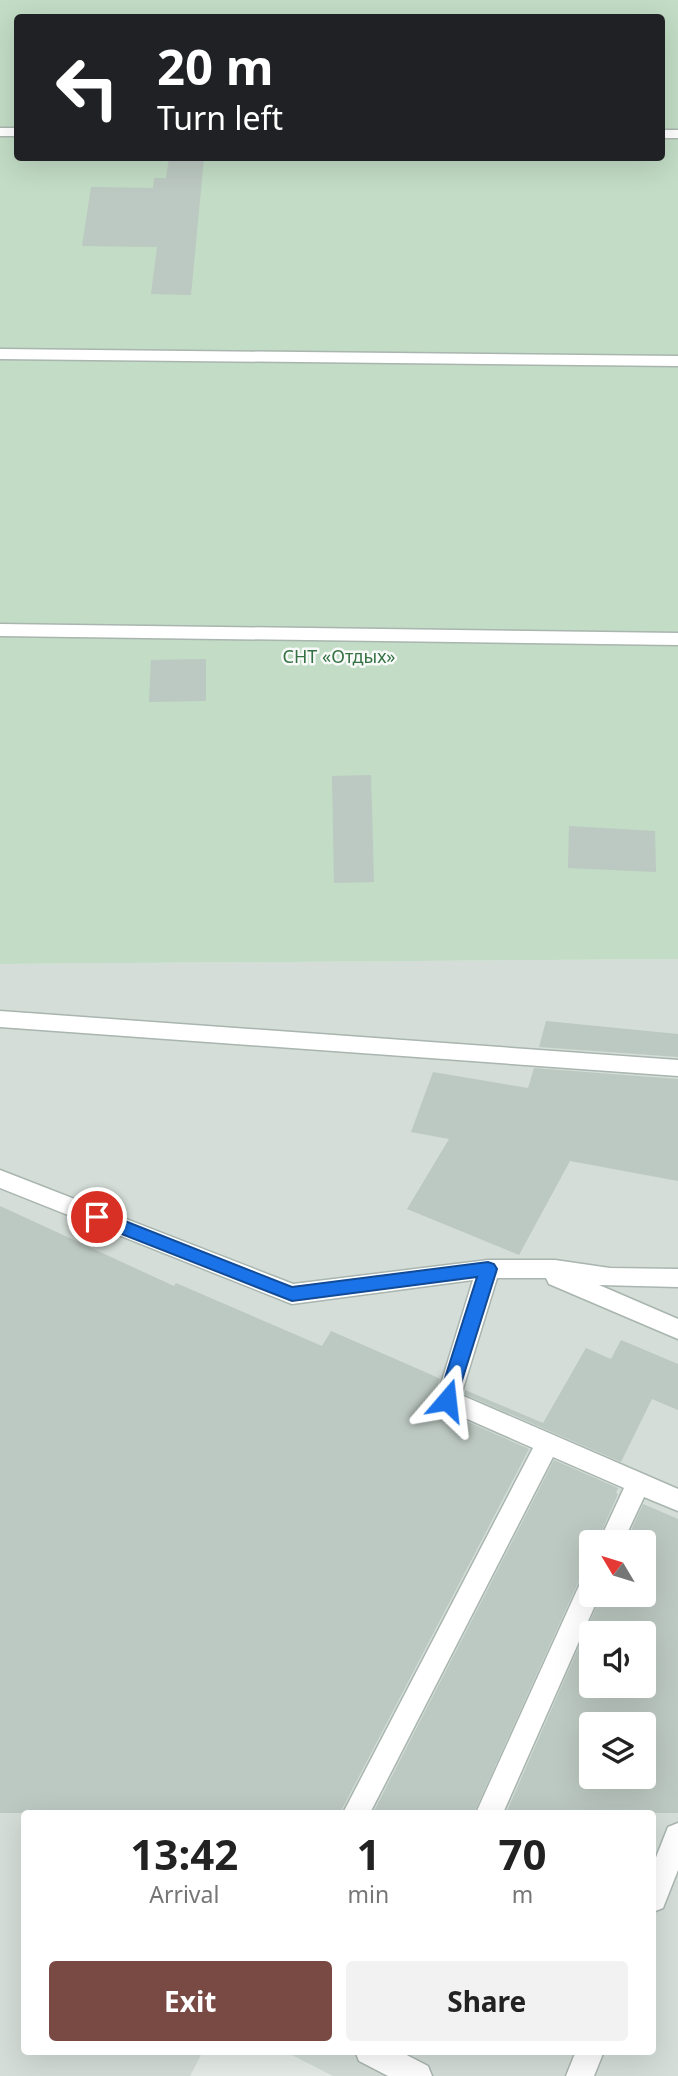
<!DOCTYPE html>
<html lang="en">
<head>
<meta charset="utf-8">
<style>
  :root { --surface:#fff; --page:#f2f2f2; --text:#222; --muted:#767676; --accent:#794944 }
  body { margin:0; font-family:"Noto Sans",sans-serif; background:var(--page); color:var(--text); height:100vh; display:flex; flex-direction:column; font-size:26px; white-space:nowrap }
  * { box-sizing:border-box; margin:0 }
  p { font-size:23px; color:var(--muted) }
  .icon { flex:none; width:38px; height:38px; fill:none; stroke:currentColor; stroke-width:2; stroke-linecap:round; stroke-linejoin:round }
  .map { position:relative; flex:1; overflow:hidden }
  .sheet { position:absolute; left:21px; top:1810px; width:635px; height:245px; display:flex; flex-direction:column; background:var(--surface); border-radius:7px; box-shadow:0 7px 28px #0002 }
  .sheet>* { flex:none }
  .top-card { position:absolute; left:14px; top:14px; width:651px; height:147px; border-radius:7px; box-shadow:0 7px 28px #0002; background:#202124; color:#fff; overflow:hidden }
  .needle { width:46px; rotate:308deg }
  .controls { position:absolute; left:579px; top:1530px; display:grid; gap:14px }
  .controls a { display:grid; place-items:center; width:77px; height:77px; border-radius:7px; background:var(--surface); box-shadow:0 7px 28px #0002; font-size:35px }
  .pin { position:absolute; display:grid; place-items:center; width:60px; height:60px; color:#fff; margin:-30px; border:4px solid #fff; border-radius:50%; box-shadow:0 2px 7px #0007 }
  .me { position:absolute; width:77px; margin:-38px; rotate:17deg; stroke-linejoin:round; filter:drop-shadow(0 0 5px #0008) }
  .turn { display:flex; align-items:center; gap:24px; height:147px; padding:0 28px; font-size:32px }
  .turn .icon { width:91px; height:91px; stroke-width:2.5 }
  .turn b { display:block; font-size:49px; line-height:60px }
  .eta { display:flex; justify-content:space-evenly; align-items:center; height:119px; text-align:center }
  .eta b { font-size:42px; font-weight:700; line-height:49px }
  .action { display:flex; gap:14px; margin-top:auto; padding:14px 28px }
  .action a { flex:1; height:80px; border-radius:7px; background:var(--accent); color:#fff; font-size:28px; font-weight:700; line-height:80px; text-align:center }
  .action a+a { background:var(--page); color:var(--text) }
  .map>svg:first-child { display:block }
  .built { fill:#d4ddd8; fill-rule:evenodd }
  .green { fill:#c2dcc5; fill-rule:evenodd }
  .building { fill:#bcc8c2; fill-rule:evenodd }
  .lines { fill:none; stroke-linecap:round; stroke-linejoin:round }
  .minor-casing { stroke:#a9b5af; stroke-width:3 }
  .minor { fill:#fff; fill-rule:evenodd }
  .route { fill:#1a73e8; stroke:#114b97; stroke-width:2 }
  .labels { text-anchor:middle; stroke-width:5; stroke-linejoin:round; paint-order:stroke }
  .park-label { font-size:18px; fill:#357143; stroke:#f7faf8 }
</style>
</head>
<body>
<div class="map">
<svg width="678" height="2076" viewBox="0 0 678 2076">
  <rect width="100%" height="100%" fill="#e6ede9"/>
  <path class="built" d="M 678,959 L 678,2076 L 333,2076 L 284,2051 L 653,2051 L 653,1813 L 24,1813 L 24,2051 L 203,2051 L 190,2076 L 0,2076 L 0,964 ZM 592,1542 L 644,1542 L 644,1594 L 592,1594 ZM 592,1633 L 644,1633 L 644,1685 L 592,1685 ZM 592,1724 L 644,1724 L 644,1776 L 592,1776 Z"/>
  <path class="green" d="M 0,0 L 678,0 L 678,959 L 0,964 ZM 18,18 L 662,18 L 662,158 L 18,158 Z"/>
  <path class="building" d="M 169,158 L 204,158 L 191,295 L 151,294 L 157,247 L 82,246 L 91,187 L 153,188 L 154,178 L 166,178 Z
    M 206,659 L 206,701 L 149,702 L 151,660 Z
    M 371,775 L 374,882 L 334,883 L 332,776 Z
    M 569,826 L 655,831 L 656,872 L 568,868 Z
    M 546,1021 L 678,1034 L 678,1057 L 539,1047 Z
    M 534,1068 L 678,1079 L 678,1181 L 570,1161 L 519,1255 L 407,1209 L 449,1139 L 411,1132 L 433,1072 L 528,1088 Z
    M 0,1206 L 174,1286 L 176,1283 L 322,1346 L 331,1331 L 432,1375 L 440,1379 L 433,1399 L 439,1409 L 529,1449 L 340,1813 L 0,1813 Z
    M 621,1340 L 678,1364 L 678,1410 L 652,1399 L 621,1462 L 464,1394 L 465,1390 L 543,1423 L 586,1348 L 611,1359 Z
    M 554,1460 L 618,1488 L 616,1493 L 618,1494 L 597,1542 L 592,1542 L 592,1572 L 581,1576 L 474,1813 L 373,1813 Z
    M 643,1504 L 678,1519 L 678,1813 L 506,1813 L 602,1594 L 644,1594 L 644,1542 L 626,1542 ZM 592,1633 L 644,1633 L 644,1685 L 592,1685 ZM 592,1724 L 644,1724 L 644,1776 L 592,1776 Z"/>
  <g class="lines">
    <defs>
      <path id="minor" d="M 0,128 L 18,128 L 18,136 L 0,136 Z
        M 662,130 L 678,130 L 678,138 L 662,138 Z
        M 0,349 L 678,356 L 678,366 L 0,359 Z
        M 0,624 L 678,633 L 678,645 L 0,636 Z
        M 0,1011 L 678,1060 L 678,1076 L 0,1027 Z
        M 0,1170 L 293,1284 L 488,1260 L 555,1260 L 610,1268 L 678,1269 L 678,1287 L 599,1285 L 678,1319 L 678,1339 L 549,1284 L 546,1278 L 497,1278 L 461,1395 L 678,1489 L 678,1511 L 644,1497 L 623,1542 L 599,1542 L 624,1488 L 553,1457 L 370,1813 L 343,1813 L 533,1448 L 440,1407 L 436,1400 L 473,1280 L 292,1304 L 0,1188 Z
        M 592,1574 L 592,1594 L 600,1594 L 503,1813 L 476,1813 L 583,1577 Z
        M 678,1823 L 678,1870 L 663,1908 L 653,1912 L 653,1865 L 668,1827 Z
        M 355,2051 L 399,2051 L 428,2066 L 432,2076 L 388,2076 L 359,2061 Z
        M 576,2051 L 604,2051 L 594,2076 L 566,2076 Z"/>
    </defs>
    <use href="#minor" class="minor-casing"/>
    <use href="#minor" class="minor"/>
  </g>
  <path class="route" d="M 97,1210 L 292,1287 L 488,1262 L 494,1264 L 497,1269 L 454,1406 L 447,1408 L 441,1406 L 438,1400 L 477,1277 L 292,1301 L 91,1222 L 89,1217 L 91,1212 Z"/>
  <g class="labels">
    <g class="park-label">
      <text x="339" y="663">СНТ «Отдых»</text>
    </g>
  </g>
</svg>
<div class="controls">
<a><svg class="needle" viewBox="-14 -14 28 28"><path d="M0-13l5 13h-10z" fill="#e53935"/><path d="M0 13l5-13h-10z" fill="#767676"/></svg></a>
<a><svg class="icon" aria-label="sound" viewBox="0 0 24 24"><path d="M4 9h4l5-4v14l-5-4H4zM17 9q2 3 0 6"/></svg></a>
<a><svg class="icon" aria-label="layers" viewBox="0 0 24 24"><path d="M12 4l9 5-9 5-9-5zM3 14l9 5 9-5"/></svg></a>
</div>
<div class="pin" style="left:97px;top:1217px;background:#d93025"><svg class="icon" aria-label="arrive" viewBox="0 0 24 24"><path d="M6 21V4h12l-3 4 3 4H6"/></svg></div>
<svg class="me" style="left:447px;top:1400px" viewBox="-20 -20 40 40"><path d="M0-17L14 15 0 8-14 15z" fill="#1a73e8" stroke="#fff" stroke-width="4"/></svg>
<div class="top-card">
<div class="turn"><svg class="icon" aria-label="left" viewBox="0 0 24 24"><path d="M17 20v-9H6M10 6l-5 5 5 5"/></svg><div><b>20 m</b>Turn left</div></div>
</div>
<section class="sheet">
<div class="eta">
<div><b>13:42</b><p>Arrival</p></div>
<div><b>1</b><p>min</p></div>
<div><b>70</b><p>m</p></div>
</div>
<div class="action"><a>Exit</a><a>Share</a></div>
</section>
</div>
</body>
</html>
